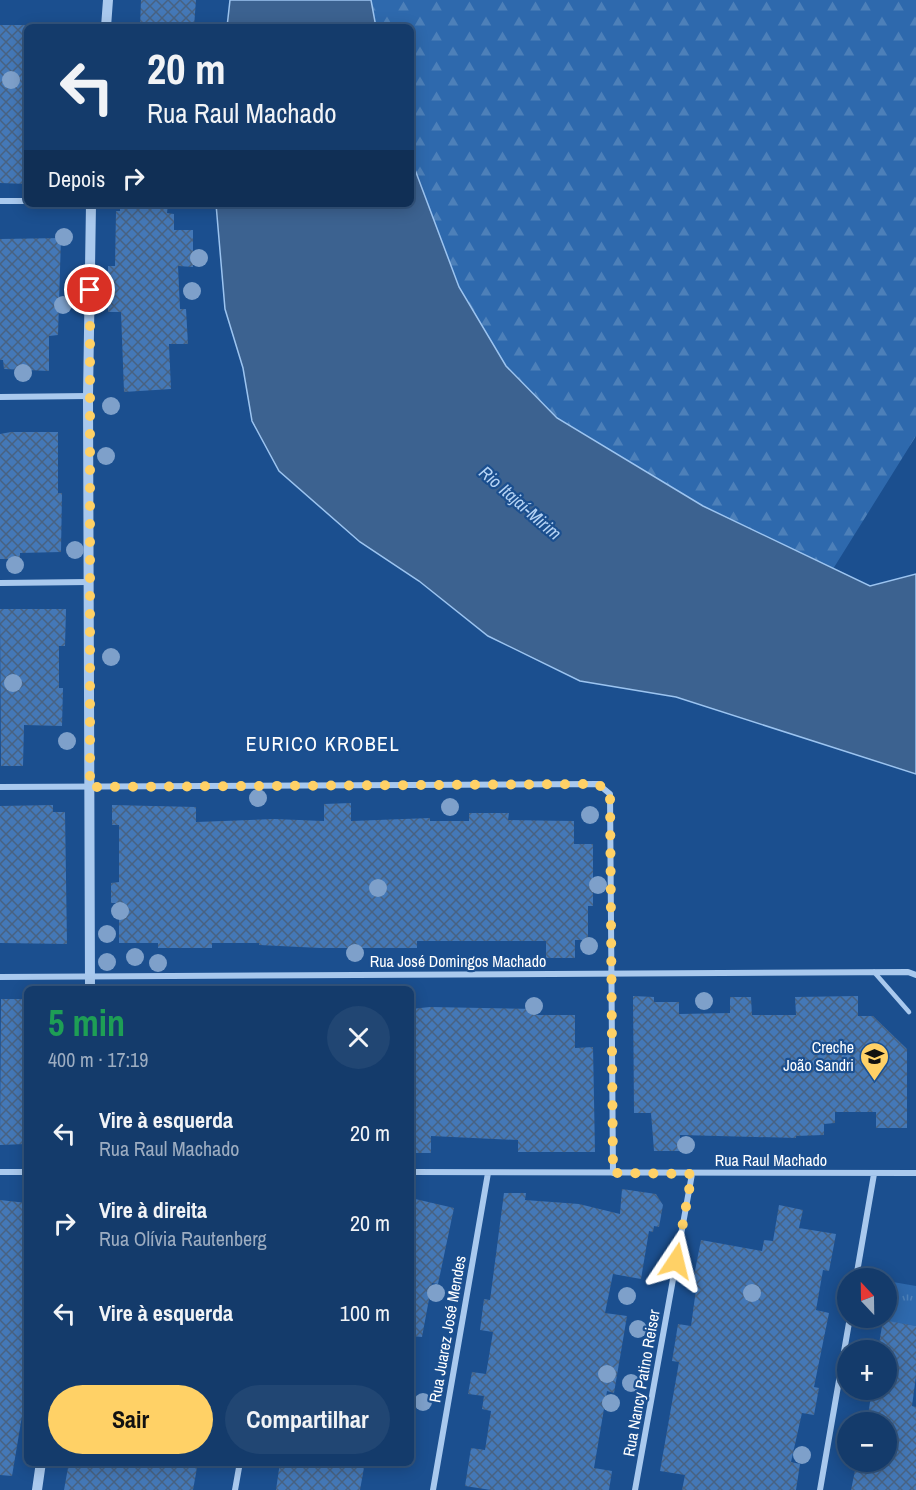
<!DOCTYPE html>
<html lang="pt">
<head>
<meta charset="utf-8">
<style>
  :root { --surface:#143b6b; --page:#214673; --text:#f1f3f6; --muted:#9dadc1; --line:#33557e; --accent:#ffd166 }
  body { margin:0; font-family:"Archivo Narrow",sans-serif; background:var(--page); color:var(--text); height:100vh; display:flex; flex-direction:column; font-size:22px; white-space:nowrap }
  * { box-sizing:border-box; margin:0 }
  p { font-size:20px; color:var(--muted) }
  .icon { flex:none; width:33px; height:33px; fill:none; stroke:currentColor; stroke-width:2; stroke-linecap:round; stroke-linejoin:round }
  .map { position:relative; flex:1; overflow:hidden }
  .panel { position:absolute; left:24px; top:986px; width:390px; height:480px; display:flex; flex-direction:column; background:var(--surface); border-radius:9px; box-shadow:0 3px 15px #0003,0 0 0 2px var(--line) }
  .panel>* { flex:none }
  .hud { position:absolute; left:24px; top:24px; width:390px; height:183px; border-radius:9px; box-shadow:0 3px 15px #0003,0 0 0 2px var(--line); background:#143b6b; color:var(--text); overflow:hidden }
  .needle { width:39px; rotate:338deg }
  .controls { position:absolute; left:837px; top:1268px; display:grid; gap:12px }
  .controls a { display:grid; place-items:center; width:60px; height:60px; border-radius:50%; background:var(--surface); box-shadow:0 3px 15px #0003,0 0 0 2px var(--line); font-size:30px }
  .pin { position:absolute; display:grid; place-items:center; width:51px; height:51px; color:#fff; margin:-26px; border:3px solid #fff; border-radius:50%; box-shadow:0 2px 6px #0007 }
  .me { position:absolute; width:66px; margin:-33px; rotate:10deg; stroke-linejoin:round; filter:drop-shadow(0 0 4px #0008) }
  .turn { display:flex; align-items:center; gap:21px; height:126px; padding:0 24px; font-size:27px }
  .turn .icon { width:78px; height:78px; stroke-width:2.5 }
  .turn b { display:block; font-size:42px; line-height:51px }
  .then { display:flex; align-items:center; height:57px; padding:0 24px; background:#0003; gap:12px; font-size:22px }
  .round { display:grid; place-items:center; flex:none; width:63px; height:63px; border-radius:32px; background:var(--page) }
  .overview { display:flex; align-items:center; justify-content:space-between; height:102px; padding:0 24px }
  h1 { font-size:36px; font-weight:700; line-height:45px; color:#1e9e55 }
  .cta { display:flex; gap:12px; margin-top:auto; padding:12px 24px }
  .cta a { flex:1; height:69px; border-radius:36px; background:var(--accent); color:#111; font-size:24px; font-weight:700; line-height:69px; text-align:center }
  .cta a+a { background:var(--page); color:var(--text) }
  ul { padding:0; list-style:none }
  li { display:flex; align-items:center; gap:18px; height:90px; padding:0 24px }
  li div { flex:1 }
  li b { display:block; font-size:22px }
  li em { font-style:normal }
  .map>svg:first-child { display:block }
  .grass { fill:url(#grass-tufts) }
  .forest { fill:url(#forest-firs) }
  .water { fill:#3c6290; stroke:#9cc4f0; stroke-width:1.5 }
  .building { fill:url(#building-cross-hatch) }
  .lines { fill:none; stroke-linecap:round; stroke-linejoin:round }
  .service { stroke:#a9c9ee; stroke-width:4.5 }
  .minor { stroke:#a9c9ee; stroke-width:6 }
  .tertiary { stroke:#a9c9ee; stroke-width:10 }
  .tree { fill:#7ea0ca }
  .route { stroke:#ffd166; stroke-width:10; stroke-dasharray:0 18 }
  .labels { text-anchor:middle; stroke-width:4.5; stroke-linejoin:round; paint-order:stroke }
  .street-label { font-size:16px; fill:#fff; stroke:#1b4f8f }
  .poi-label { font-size:16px; fill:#fff; stroke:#1b4f8f; text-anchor:end }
  .water-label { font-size:18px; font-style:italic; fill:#b5d3f5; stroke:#1b4f8f }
  .quarter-label { font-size:20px; letter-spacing:1.5px; fill:#fff; stroke:#1b4f8f }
</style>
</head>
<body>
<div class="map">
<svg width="916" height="1490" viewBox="0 0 916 1490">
  <defs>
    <pattern id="grass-tufts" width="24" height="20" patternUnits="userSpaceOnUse" patternTransform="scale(1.5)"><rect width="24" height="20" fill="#2e69ad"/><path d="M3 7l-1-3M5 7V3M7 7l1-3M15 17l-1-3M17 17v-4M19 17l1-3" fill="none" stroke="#4d80b9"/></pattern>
    <pattern id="forest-firs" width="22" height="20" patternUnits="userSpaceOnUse" patternTransform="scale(1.5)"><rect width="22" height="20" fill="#2e69ad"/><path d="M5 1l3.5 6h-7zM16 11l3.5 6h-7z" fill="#4d80b9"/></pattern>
    <pattern id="building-cross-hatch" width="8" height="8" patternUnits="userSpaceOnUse" patternTransform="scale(1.5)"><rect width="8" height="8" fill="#4478b7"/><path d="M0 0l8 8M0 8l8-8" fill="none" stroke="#486282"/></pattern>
  </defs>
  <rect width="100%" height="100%" fill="#1b4f8f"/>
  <path class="grass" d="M 887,1281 L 916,1286 L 916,1326 L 874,1319 L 886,1317 Z"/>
  <path class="forest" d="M 371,0 L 916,0 L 916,436 L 833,569 L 703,506 L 628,463 L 557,418 L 506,366 L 459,287 L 411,159 L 411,27 L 376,27 Z"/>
  <path class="water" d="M 230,0 L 371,0 L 376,27 L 227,27 Z
    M 411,159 L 459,287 L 506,366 L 557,418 L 703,506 L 870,586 L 916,574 L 916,774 L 676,697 L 580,681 L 488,636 L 419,581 L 360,542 L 279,471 L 252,421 L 243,368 L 225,309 L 216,204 L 411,204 Z"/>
  <path class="building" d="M 141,0 L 196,0 L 194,27 L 140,27 Z
    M 0,25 L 27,25 L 27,184 L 0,183 Z
    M 120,204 L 168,204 L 167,213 L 174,214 L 174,230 L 193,230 L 193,267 L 178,266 L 180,309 L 186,309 L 188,344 L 169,344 L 171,389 L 124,392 L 121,312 L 108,312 L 108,266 L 115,266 L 116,211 L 120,211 Z
    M 61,238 L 58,335 L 49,336 L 49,371 L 4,369 L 3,360 L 0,360 L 0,239 Z
    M 11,432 L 58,432 L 58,493 L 62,493 L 61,552 L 20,553 L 20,559 L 0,559 L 0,434 Z
    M 0,609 L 66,609 L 65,646 L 59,646 L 59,688 L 63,688 L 62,726 L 24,725 L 23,766 L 1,766 Z
    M 351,803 L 351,821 L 430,818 L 430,821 L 469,821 L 469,813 L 509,813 L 508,820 L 574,821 L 574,844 L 593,844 L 593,906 L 588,906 L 588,940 L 575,940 L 575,958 L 546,958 L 546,941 L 417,941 L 417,948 L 320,948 L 259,945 L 259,943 L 212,943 L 212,948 L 158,948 L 158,943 L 119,943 L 119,903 L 111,903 L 111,883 L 119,882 L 119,825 L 112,825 L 112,805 L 196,807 L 196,822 L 274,819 L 324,821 L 324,804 Z
    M 53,805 L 53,812 L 65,812 L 67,944 L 0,943 L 0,806 Z
    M 633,996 L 654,997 L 654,1002 L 679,1002 L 679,1014 L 730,1013 L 730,997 L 751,997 L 752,1015 L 796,1015 L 795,997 L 858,996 L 858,1016 L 873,1016 L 907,1049 L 907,1128 L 876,1128 L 876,1112 L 835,1112 L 835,1123 L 824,1124 L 824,1135 L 796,1136 L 796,1138 L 680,1135 L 680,1151 L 654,1151 L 651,1113 L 634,1113 Z
    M 1,999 L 27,999 L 27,1144 L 0,1145 Z
    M 430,1007 L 535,1009 L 536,1015 L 575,1015 L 575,1048 L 593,1047 L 595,1152 L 518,1152 L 518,1140 L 431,1136 L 431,1153 L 411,1153 L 411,1009 Z
    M 622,1189 L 656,1194 L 663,1205 L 659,1227 L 654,1226 L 653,1232 L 649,1231 L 641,1279 L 613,1274 L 605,1313 L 627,1316 L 614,1393 L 607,1391 L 594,1468 L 612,1471 L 609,1490 L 491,1490 L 465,1486 L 471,1448 L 485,1450 L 491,1411 L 482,1409 L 484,1396 L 468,1394 L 472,1372 L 486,1374 L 493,1332 L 480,1330 L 484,1299 L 490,1300 L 504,1193 L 526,1193 L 525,1200 L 579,1204 L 620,1214 Z
    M 411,1198 L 454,1208 L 438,1284 L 432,1283 L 422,1337 L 411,1336 Z
    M 0,1200 L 27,1203 L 27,1386 L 12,1476 L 0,1475 Z
    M 779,1205 L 803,1210 L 799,1228 L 836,1234 L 829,1271 L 823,1270 L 816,1310 L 829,1313 L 814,1387 L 819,1388 L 814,1415 L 802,1413 L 791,1462 L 800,1464 L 796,1490 L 682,1490 L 685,1475 L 660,1471 L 679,1362 L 672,1361 L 678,1324 L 691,1326 L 697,1282 L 693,1281 L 701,1240 L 762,1251 L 764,1240 L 773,1241 Z
    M 883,1320 L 916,1326 L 916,1376 L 912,1406 L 916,1407 L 916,1490 L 851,1490 L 857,1461 L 886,1461 L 886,1422 L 867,1422 L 872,1389 L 886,1389 L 886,1350 L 878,1350 Z
    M 69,1462 L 198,1462 L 193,1490 L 64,1490 Z
    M 280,1462 L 365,1462 L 360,1490 L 276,1490 Z"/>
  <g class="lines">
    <path class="service" d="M 874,972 L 909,1012"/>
    <path class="minor" d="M 0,201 L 27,201
      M 0,397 L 88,396
      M 0,583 L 89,582
      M 0,787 L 598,784 L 610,794 L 613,1173
      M 0,977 L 908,972 L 916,975
      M 0,1172 L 27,1172
      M 411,1172 L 916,1173
      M 856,1278 L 874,1174
      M 235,1490 L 240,1462
      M 433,1490 L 488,1173
      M 635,1490 L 692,1174
      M 820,1490 L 850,1317"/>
    <path class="tertiary" d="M 106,27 L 108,0
      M 90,988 L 88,396 L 91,204
      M 37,1490 L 41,1462"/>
  </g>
  <g class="tree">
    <circle cx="11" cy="80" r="9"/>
    <circle cx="64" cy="237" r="9"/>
    <circle cx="199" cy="258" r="9"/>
    <circle cx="192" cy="291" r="9"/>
    <circle cx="63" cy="305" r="9"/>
    <circle cx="23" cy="373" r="9"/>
    <circle cx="111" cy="406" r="9"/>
    <circle cx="106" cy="456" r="9"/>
    <circle cx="75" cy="550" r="9"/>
    <circle cx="15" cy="565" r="9"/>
    <circle cx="111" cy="657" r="9"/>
    <circle cx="13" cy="683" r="9"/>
    <circle cx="67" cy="741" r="9"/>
    <circle cx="258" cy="798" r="9"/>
    <circle cx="450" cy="807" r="9"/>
    <circle cx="590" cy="815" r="9"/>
    <circle cx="598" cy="885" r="9"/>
    <circle cx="378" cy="888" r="9"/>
    <circle cx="120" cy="911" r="9"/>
    <circle cx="107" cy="934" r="9"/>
    <circle cx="589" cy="946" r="9"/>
    <circle cx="355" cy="953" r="9"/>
    <circle cx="135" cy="957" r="9"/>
    <circle cx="107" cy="962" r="9"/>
    <circle cx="158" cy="963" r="9"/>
    <circle cx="704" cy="1001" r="9"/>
    <circle cx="534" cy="1006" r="9"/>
    <circle cx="686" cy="1145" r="9"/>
    <circle cx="436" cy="1293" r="9"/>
    <circle cx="752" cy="1293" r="9"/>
    <circle cx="627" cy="1296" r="9"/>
    <circle cx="638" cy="1329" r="9"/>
    <circle cx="607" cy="1374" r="9"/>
    <circle cx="631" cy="1383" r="9"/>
    <circle cx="423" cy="1402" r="9"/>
    <circle cx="611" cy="1403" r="9"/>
    <circle cx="802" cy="1455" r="9"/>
  </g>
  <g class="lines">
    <path class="route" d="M 90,290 L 90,787 L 598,784 L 610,794 L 613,1173 L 692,1174 L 676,1261"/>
  </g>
  <defs>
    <symbol id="school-pin" viewBox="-11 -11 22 30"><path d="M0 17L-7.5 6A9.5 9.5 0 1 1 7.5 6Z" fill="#ffd166" stroke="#1b4f8f"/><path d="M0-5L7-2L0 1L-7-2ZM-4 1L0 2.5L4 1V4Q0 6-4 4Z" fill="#111"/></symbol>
  </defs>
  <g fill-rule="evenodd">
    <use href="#school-pin" x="858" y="1040" width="33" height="45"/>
  </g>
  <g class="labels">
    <g class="street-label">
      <text x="458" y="967">Rua José Domingos Machado</text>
      <text x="771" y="1166">Rua Raul Machado</text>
      <text transform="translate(447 1329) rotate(-80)" y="6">Rua Juarez José Mendes</text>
      <text transform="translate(641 1383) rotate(-80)" y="6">Rua Nancy Patino Reiser</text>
    </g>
    <g class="poi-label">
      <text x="854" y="1053">Creche<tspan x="854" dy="18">João Sandri</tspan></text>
    </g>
    <g class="water-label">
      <text transform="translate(520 503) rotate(41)" y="6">Rio Itajaí-Mirim</text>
    </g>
    <g class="quarter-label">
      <text x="323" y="751">EURICO KROBEL</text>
    </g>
  </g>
</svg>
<div class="controls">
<a><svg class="needle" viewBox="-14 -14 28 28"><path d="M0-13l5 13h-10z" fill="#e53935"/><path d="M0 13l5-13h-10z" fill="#9dadc1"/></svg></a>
<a>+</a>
<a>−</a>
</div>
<div class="pin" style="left:90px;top:290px;background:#d93025"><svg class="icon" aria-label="arrive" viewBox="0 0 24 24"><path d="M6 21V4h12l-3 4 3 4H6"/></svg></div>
<svg class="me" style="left:676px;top:1261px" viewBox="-20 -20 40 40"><path d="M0-17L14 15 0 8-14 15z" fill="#ffd166" stroke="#fff" stroke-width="4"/></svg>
<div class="hud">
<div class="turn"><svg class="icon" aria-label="left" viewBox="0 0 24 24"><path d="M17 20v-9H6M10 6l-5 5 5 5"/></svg><div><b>20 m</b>Rua Raul Machado</div></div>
<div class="then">Depois<svg class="icon" aria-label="right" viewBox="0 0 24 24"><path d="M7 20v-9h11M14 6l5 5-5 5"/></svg></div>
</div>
<section class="panel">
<div class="overview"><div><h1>5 min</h1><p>400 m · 17:19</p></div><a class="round"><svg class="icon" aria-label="close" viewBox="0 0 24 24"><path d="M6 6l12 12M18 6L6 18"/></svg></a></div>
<ul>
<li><svg class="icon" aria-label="left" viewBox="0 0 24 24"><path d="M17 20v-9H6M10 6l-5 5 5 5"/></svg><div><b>Vire à esquerda</b><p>Rua Raul Machado</p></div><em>20 m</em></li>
<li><svg class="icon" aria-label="right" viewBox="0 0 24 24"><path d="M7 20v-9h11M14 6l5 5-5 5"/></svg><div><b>Vire à direita</b><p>Rua Olívia Rautenberg</p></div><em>20 m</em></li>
<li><svg class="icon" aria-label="left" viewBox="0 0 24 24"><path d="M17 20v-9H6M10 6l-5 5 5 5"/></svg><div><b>Vire à esquerda</b></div><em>100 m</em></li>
</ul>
<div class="cta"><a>Sair</a><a>Compartilhar</a></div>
</section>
</div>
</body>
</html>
